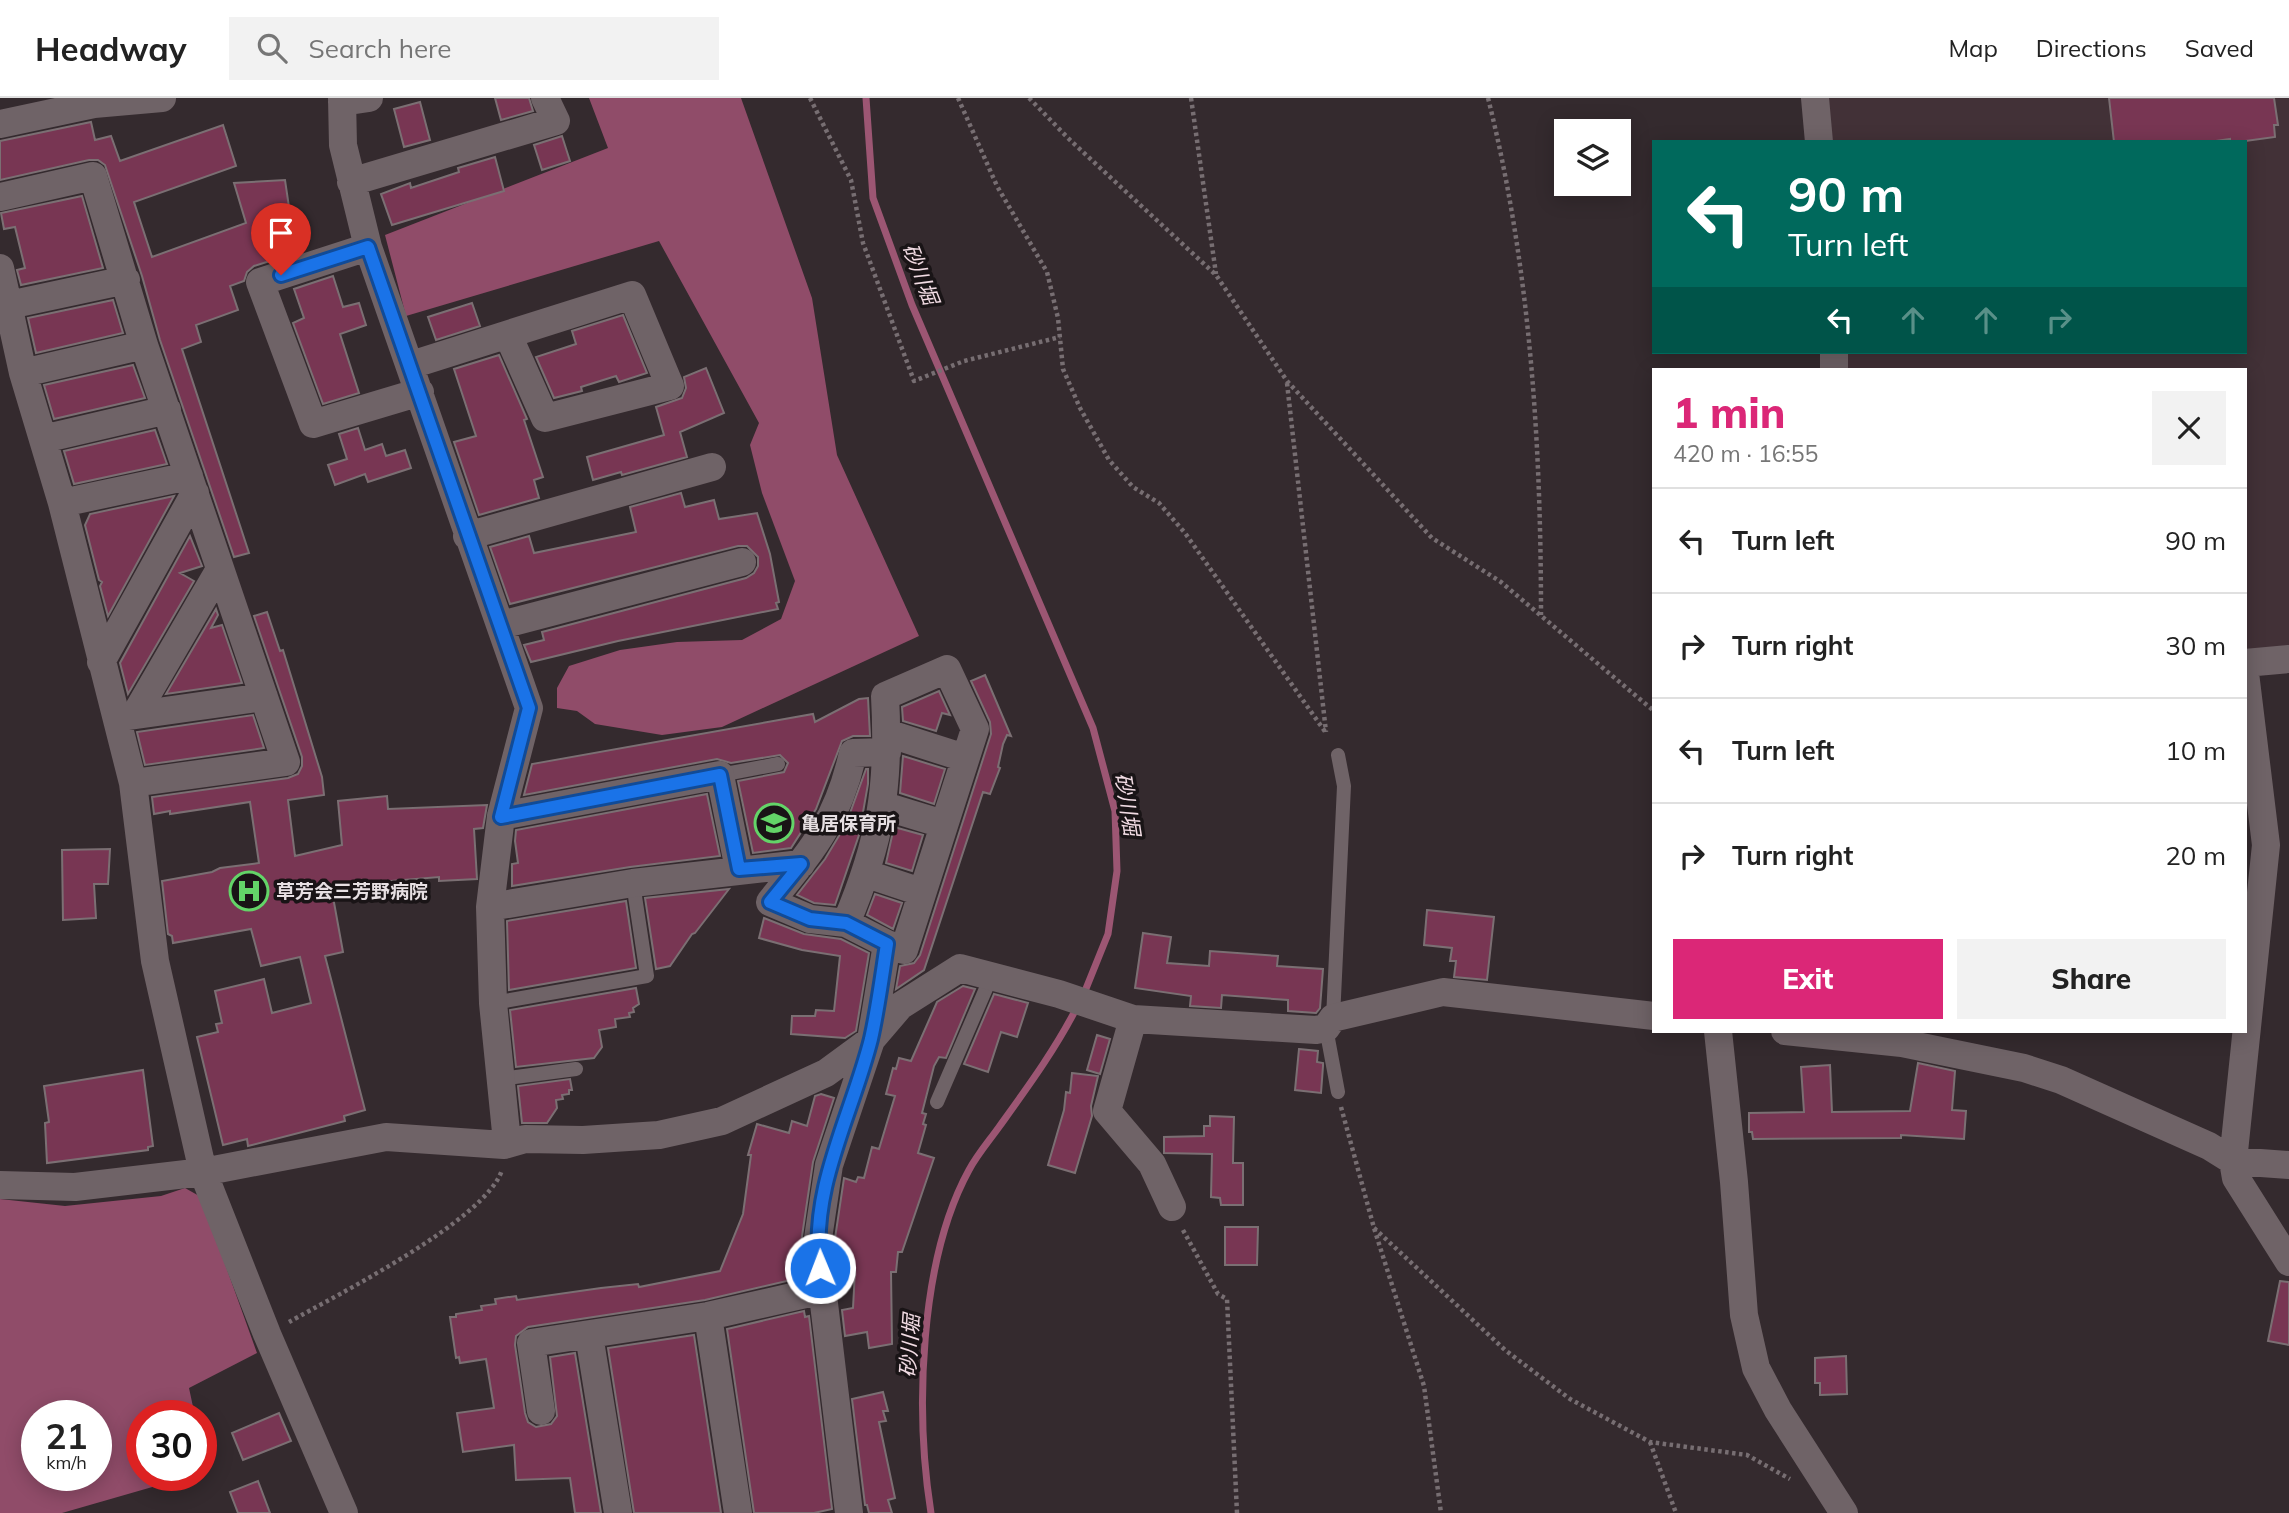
<!DOCTYPE html>
<html lang="en">
<head>
<meta charset="utf-8">
<style>
  :root { --surface:#fff; --page:#f2f2f2; --text:#222; --muted:#767676; --line:#e0e0e0; --accent:#db2777 }
  body { margin:0; font-family:Mulish,"Noto Sans JP",sans-serif; background:var(--page); color:var(--text); height:100vh; display:flex; flex-direction:column; font-size:26px; white-space:nowrap }
  * { box-sizing:border-box; margin:0 }
  p { font-size:23px; color:var(--muted) }
  .icon { flex:none; width:38px; height:38px; fill:none; stroke:currentColor; stroke-width:2; stroke-linecap:round; stroke-linejoin:round }
  .map { position:relative; flex:1; overflow:hidden }
  .details { position:absolute; left:1652px; top:270px; width:595px; height:665px; display:flex; flex-direction:column; background:var(--surface); border-radius:0px; box-shadow:0 4px 18px #0003 }
  .details>* { flex:none }
  .hud { position:absolute; left:1652px; top:42px; width:595px; height:214px; border-radius:0px; box-shadow:0 4px 18px #0003; background:#00695c; color:#fff; overflow:hidden }
  .fabs { position:absolute; left:1554px; top:21px; display:grid; gap:14px }
  .fabs a { display:grid; place-items:center; width:77px; height:77px; border-radius:0px; background:var(--surface); box-shadow:0 4px 18px #0003; font-size:35px }
  .speed { position:absolute; left:21px; top:1302px; display:flex; gap:14px; font-size:35px; font-weight:700; text-align:center }
  .speed>* { display:grid; place-content:center; width:91px; height:91px; border-radius:50%; background:var(--surface); box-shadow:0 4px 18px #0003; line-height:1 }
  .speed small { font-size:18px; font-weight:400 }
  .speed .limit { border:10px solid #d22; background:#fff; color:#111 }
  .pin { position:absolute; display:grid; place-items:center; width:60px; height:60px; color:#fff; margin:-72px -30px; border-radius:50% 50% 50% 0; rotate:-45deg; box-shadow:0 0 7px #0007 }
  .pin .icon { rotate:45deg }
  .me { position:absolute; width:77px; margin:-38px; rotate:359deg; stroke-linejoin:round; filter:drop-shadow(0 0 5px #0008) }
  .turn { display:flex; align-items:center; gap:24px; height:147px; padding:0 21px; font-size:32px }
  .turn .icon { width:91px; height:91px; stroke-width:2.5 }
  .turn b { display:block; font-size:49px; line-height:60px }
  .lanes { display:flex; align-items:center; height:66px; padding:0 21px; background:#0003; justify-content:center; gap:35px; direction:ltr }
  .lanes .off { opacity:.35 }
  .round { display:grid; place-items:center; flex:none; width:74px; height:74px; border-radius:0px; background:var(--page) }
  .overview { display:flex; align-items:center; justify-content:space-between; height:119px; padding:0 21px }
  h1 { font-size:42px; font-weight:800; line-height:52px; color:var(--accent) }
  .cta { display:flex; gap:14px; margin-top:auto; padding:14px 21px }
  .cta a { flex:1; height:80px; border-radius:0px; background:var(--accent); color:#fff; font-size:28px; font-weight:800; line-height:80px; text-align:center }
  .cta a+a { background:var(--page); color:var(--text) }
  ul { padding:0; list-style:none }
  li { display:flex; align-items:center; gap:21px; height:105px; padding:0 21px; border-top:2px solid var(--line) }
  li div { flex:1 }
  li b { display:block; font-size:26px }
  li em { font-style:normal }
  header { display:flex; align-items:center; gap:42px; box-sizing:border-box; height:98px; padding:0 35px; background:var(--surface); border-bottom:2px solid var(--line) }
  header strong { font-size:33px }
  nav { display:flex; gap:38px; margin-inline-start:auto; font-size:24px }
  .search { width:490px; height:63px; background:var(--page); display:flex; align-items:center; gap:18px; box-sizing:border-box; padding:0 24px; border-radius:0px; color:var(--muted); font-size:26px }
  .map>svg:first-child { display:block }
  .built { fill:#423137 }
  .forest { fill:#904c69; fill-rule:evenodd }
  .lines { fill:none; stroke-linecap:round; stroke-linejoin:round }
  .stream { stroke:#9c5673; stroke-width:7 }
  .building { fill:#783653; stroke:#7b6f73; stroke-width:2 }
  .path { stroke:#776e72; stroke-width:4.5; stroke-dasharray:3.5 3.5; stroke-linecap:butt }
  .service { stroke:#6f6367; stroke-width:14 }
  .minor { stroke:#6f6367; stroke-width:28 }
  .route-casing { stroke:#114b97; stroke-width:18 }
  .route { stroke:#1a73e8; stroke-width:12 }
  .labels { text-anchor:middle; stroke-width:7; stroke-linejoin:round; paint-order:stroke }
  .poi-label { font-size:19px; font-weight:bold; fill:#e6dfe2; stroke:#191416; text-anchor:start }
  .water-label { font-size:21px; font-style:italic; fill:#f2dce4; stroke:#191416 }
</style>
</head>
<body>
<header>
<strong>Headway</strong>
<div class="search"><svg class="icon" aria-label="search" viewBox="0 0 24 24"><circle cx="10" cy="10" r="6"/><path d="M15 15l6 6"/></svg>Search here</div>
<nav><a>Map</a><a>Directions</a><a>Saved</a></nav>
</header>
<div class="map">
<svg width="2289" height="1415" viewBox="0 0 2289 1415">
  <rect width="100%" height="100%" fill="#342a2e"/>
  <path class="built" d="M 1827,0 L 2289,0 L 2289,550 L 2245,555 L 2245,271 L 1838,271 L 1837,254 L 2245,254 L 2245,44 L 1829,44 Z"/>
  <path class="forest" d="M 589,0 L 741,0 L 812,200 L 837,357 L 919,538 L 722,629 L 662,637 L 595,626 L 577,613 L 557,610 L 557,590 L 569,568 L 620,552 L 677,544 L 742,542 L 781,521 L 795,483 L 762,395 L 750,347 L 759,325 L 659,143 L 406,218 L 385,137 L 608,50 Z
    M 185,1090 L 201,1099 L 257,1255 L 189,1290 L 195,1318 L 142,1318 L 142,1377 L 194,1377 L 62,1415 L 0,1415 L 0,1101 L 65,1108 L 161,1098 ZM 37,1318 L 96,1318 L 96,1377 L 37,1377 Z"/>
  <g class="lines">
    <path class="stream" d="M 866,0 L 873,100 L 912,207 L 1093,630 L 1115,713 L 1117,773 L 1108,836 L 1083,898
      M 931,1415 C 915,1314 919,1163 969,1072 C 977,1057 989,1043 999,1029 C 1027,990 1055,952 1077,909"/>
  </g>
  <path class="building" d="M 495,0 L 529,0 L 533,13 L 501,22 Z
    M 2109,0 L 2274,0 L 2278,27 L 2274,27 L 2275,39 L 2238,44 L 2230,44 L 2230,41 L 2209,44 L 2114,44 Z
    M 420,4 L 430,42 L 404,49 L 394,11 Z
    M 91,24 L 95,42 L 111,38 L 120,63 L 223,27 L 236,68 L 134,104 L 152,159 L 246,125 L 234,85 L 285,82 L 293,136 L 270,143 L 276,161 L 254,168 L 247,174 L 244,183 L 230,188 L 238,212 L 196,227 L 201,244 L 182,251 L 249,455 L 234,459 L 160,242 L 142,178 L 105,67 L 98,62 L 89,62 L 0,82 L 0,43 Z
    M 562,38 L 570,63 L 542,72 L 534,47 Z
    M 495,59 L 504,93 L 392,127 L 381,96 L 410,85 L 411,90 L 459,74 L 458,70 Z
    M 82,98 L 103,170 L 21,187 L 17,172 L 25,170 L 15,129 L 4,131 L 1,115 Z
    M 333,178 L 343,209 L 359,205 L 366,227 L 340,236 L 359,295 L 323,306 L 293,225 L 304,220 L 294,191 Z
    M 113,202 L 123,235 L 36,255 L 28,220 Z
    M 472,205 L 480,228 L 436,242 L 428,219 Z
    M 623,217 L 647,275 L 619,284 L 616,278 L 581,289 L 582,293 L 554,300 L 536,259 L 576,246 L 572,233 Z
    M 499,257 L 527,321 L 524,322 L 543,379 L 534,382 L 539,400 L 479,417 L 454,344 L 476,338 L 454,271 Z
    M 133,267 L 145,300 L 54,321 L 44,287 Z
    M 706,270 L 724,315 L 680,334 L 687,359 L 622,377 L 621,374 L 593,382 L 587,359 L 664,337 L 656,309 L 682,300 L 686,290 L 684,279 Z
    M 358,330 L 365,352 L 382,346 L 386,358 L 405,352 L 411,370 L 368,384 L 365,376 L 335,387 L 328,367 L 347,361 L 339,336 Z
    M 155,332 L 167,366 L 74,386 L 64,353 Z
    M 681,395 L 685,409 L 714,402 L 719,421 L 757,415 L 770,456 L 779,504 L 776,505 L 778,511 L 618,543 L 531,564 L 524,547 L 544,542 L 542,534 L 746,480 L 754,475 L 758,468 L 758,459 L 747,448 L 738,448 L 510,506 L 490,449 L 529,438 L 534,455 L 636,434 L 630,409 Z
    M 174,398 L 108,518 L 100,488 L 102,484 L 99,482 L 85,427 L 90,416 Z
    M 190,438 L 202,468 L 180,475 L 194,483 L 128,596 L 120,565 Z
    M 216,511 L 218,517 L 211,530 L 222,527 L 242,585 L 166,596 Z
    M 267,514 L 280,553 L 283,552 L 322,679 L 324,697 L 288,702 L 295,758 L 342,747 L 338,703 L 387,698 L 388,711 L 487,707 L 483,730 L 474,731 L 477,781 L 439,783 L 439,779 L 331,788 L 343,854 L 325,858 L 365,1012 L 344,1018 L 345,1023 L 248,1048 L 247,1041 L 223,1047 L 197,939 L 218,934 L 216,926 L 222,925 L 215,893 L 264,881 L 272,915 L 311,905 L 300,859 L 261,868 L 251,831 L 173,845 L 172,838 L 168,836 L 162,783 L 212,774 L 220,770 L 259,765 L 250,704 L 170,716 L 170,713 L 154,716 L 152,699 L 288,680 L 298,676 L 302,668 L 302,659 L 254,518 Z
    M 985,577 L 1011,638 L 1007,637 L 1003,646 L 998,669 L 1000,670 L 990,696 L 983,694 L 924,872 L 896,891 L 900,868 L 914,865 L 920,857 L 991,636 L 990,624 L 971,583 Z
    M 939,593 L 950,617 L 942,615 L 936,633 L 903,623 L 902,609 Z
    M 868,600 L 870,638 L 853,638 L 842,643 L 816,711 L 791,750 L 753,755 L 738,683 L 784,674 L 788,665 L 780,657 L 731,665 L 717,661 L 524,697 L 532,666 L 813,616 L 815,624 L 859,601 Z
    M 253,617 L 264,650 L 145,667 L 137,634 Z
    M 903,658 L 945,671 L 934,706 L 900,695 Z
    M 866,671 L 868,671 L 868,686 L 859,737 L 835,807 L 814,805 L 797,797 L 825,761 L 846,726 Z
    M 707,696 L 720,758 L 630,769 L 512,788 L 512,766 L 518,765 L 515,743 L 516,732 Z
    M 894,729 L 923,737 L 912,773 L 886,765 Z
    M 110,751 L 108,786 L 94,786 L 96,820 L 63,822 L 62,752 Z
    M 729,791 L 695,835 L 692,836 L 670,868 L 656,871 L 645,800 Z
    M 875,796 L 902,805 L 893,831 L 867,817 Z
    M 626,803 L 636,870 L 509,892 L 507,823 Z
    M 1427,812 L 1494,819 L 1487,882 L 1454,879 L 1456,863 L 1450,863 L 1452,850 L 1424,847 Z
    M 764,820 L 804,836 L 841,841 L 869,855 L 856,933 L 845,940 L 791,936 L 792,918 L 815,918 L 816,912 L 834,913 L 840,858 L 802,852 L 759,840 Z
    M 1143,835 L 1171,839 L 1167,865 L 1209,868 L 1210,853 L 1278,858 L 1277,868 L 1323,871 L 1320,910 L 1316,915 L 1288,913 L 1288,902 L 1222,897 L 1221,910 L 1190,908 L 1191,898 L 1135,890 Z
    M 963,888 L 975,891 L 946,960 L 939,959 L 934,968 L 922,1015 L 926,1016 L 923,1026 L 926,1027 L 918,1055 L 934,1060 L 902,1154 L 898,1154 L 896,1174 L 891,1174 L 892,1246 L 869,1250 L 867,1234 L 845,1238 L 842,1212 L 853,1210 L 855,1173 L 837,1171 L 834,1147 L 844,1080 L 856,1084 L 858,1079 L 864,1080 L 872,1049 L 879,1051 L 895,998 L 886,996 L 893,970 L 896,971 L 899,960 L 911,963 L 937,904 Z
    M 636,890 L 639,906 L 633,910 L 634,914 L 629,915 L 630,919 L 615,921 L 616,929 L 599,932 L 602,949 L 594,960 L 516,969 L 510,912 Z
    M 994,896 L 1028,905 L 1017,939 L 1001,934 L 988,974 L 964,966 Z
    M 1097,937 L 1110,941 L 1100,976 L 1087,972 Z
    M 1299,951 L 1318,953 L 1317,964 L 1323,965 L 1323,968 L 1321,995 L 1295,992 Z
    M 1918,965 L 1955,973 L 1952,1012 L 1966,1013 L 1964,1041 L 1901,1037 L 1901,1040 L 1753,1041 L 1752,1034 L 1749,1034 L 1749,1015 L 1804,1014 L 1801,969 L 1830,967 L 1832,1014 L 1910,1013 Z
    M 143,972 L 153,1048 L 148,1049 L 148,1052 L 47,1065 L 45,1025 L 49,1024 L 44,988 Z
    M 1072,975 L 1098,978 L 1091,1008 L 1092,1018 L 1075,1075 L 1048,1067 L 1064,1012 L 1066,994 L 1070,995 Z
    M 570,981 L 572,992 L 569,992 L 569,996 L 562,997 L 563,1001 L 556,1002 L 557,1010 L 547,1025 L 522,1025 L 518,988 Z
    M 821,996 L 834,1000 L 813,1064 L 801,1145 L 804,1179 L 705,1202 L 528,1229 L 516,1238 L 515,1247 L 525,1315 L 528,1324 L 536,1329 L 551,1326 L 557,1318 L 550,1259 L 575,1255 L 601,1415 L 575,1415 L 570,1380 L 516,1382 L 514,1347 L 463,1354 L 457,1315 L 494,1310 L 486,1261 L 460,1265 L 459,1259 L 456,1260 L 450,1219 L 456,1219 L 456,1216 L 482,1212 L 481,1208 L 496,1206 L 495,1201 L 516,1198 L 517,1202 L 601,1190 L 638,1186 L 639,1189 L 720,1173 L 743,1116 L 751,1057 L 748,1057 L 757,1026 L 789,1035 L 792,1023 L 807,1028 L 815,998 Z
    M 1210,1018 L 1234,1019 L 1233,1062 L 1233,1065 L 1243,1065 L 1243,1107 L 1221,1107 L 1220,1100 L 1211,1099 L 1212,1056 L 1164,1055 L 1164,1039 L 1204,1038 L 1204,1028 L 1210,1028 Z
    M 1225,1129 L 1258,1129 L 1257,1167 L 1225,1167 Z
    M 2280,1183 L 2289,1184 L 2289,1247 L 2268,1243 Z
    M 804,1213 L 805,1219 L 809,1218 L 832,1411 L 814,1415 L 754,1415 L 727,1231 Z
    M 694,1237 L 721,1415 L 634,1415 L 608,1250 Z
    M 1846,1258 L 1847,1296 L 1820,1297 L 1820,1285 L 1815,1285 L 1815,1260 Z
    M 883,1294 L 888,1313 L 883,1313 L 886,1323 L 879,1324 L 895,1400 L 888,1402 L 892,1415 L 869,1415 L 867,1407 L 865,1407 L 852,1301 Z
    M 279,1315 L 291,1343 L 243,1362 L 232,1335 Z
    M 258,1383 L 270,1415 L 238,1415 L 230,1394 Z"/>
  <g class="lines">
    <path class="path" d="M 810,0 L 851,82 L 863,145 L 914,283 L 964,263 L 1060,239
      M 958,0 L 997,88 L 1047,174 L 1058,220 L 1063,271 L 1080,310 L 1109,362 L 1133,389 L 1159,405 L 1185,435 L 1326,635
      M 1029,0 L 1070,42 L 1216,177 L 1287,283 L 1432,440 L 1501,484 L 1654,613
      M 1191,0 L 1216,176
      M 1488,0 C 1530,168 1541,344 1541,517
      M 1287,285 L 1326,634
      M 1341,1009 L 1374,1130 L 1424,1288 L 1441,1415
      M 1374,1130 L 1505,1252 L 1570,1301 L 1650,1344 L 1747,1357 L 1790,1381
      M 1183,1132 L 1218,1196 L 1227,1201 L 1237,1415
      M 289,1224 C 337,1197 486,1122 502,1072
      M 1650,1344 L 1676,1415"/>
    <path class="service" d="M 720,677 L 778,666
      M 493,905 L 647,878 L 633,785
      M 1333,920 L 1344,688 L 1338,657
      M 1326,930 L 1338,994
      M 500,981 L 576,971
      M 937,1004 L 991,879"/>
    <path class="minor" d="M 342,0 L 343,47 L 368,149 L 529,610 L 501,718 L 490,809 L 493,905 L 506,1034 L 504,1047
      M 1815,0 L 1819,44
      M 342,4 L 369,0
      M 0,26 L 94,6 L 162,0
      M 351,84 L 556,23 L 545,0
      M 0,99 L 93,78 L 144,247 L 286,664 L 133,685
      M 368,149 L 260,184 L 313,326 L 420,294
      M 0,170 L 23,275 L 62,405 L 133,685 L 155,863 L 203,1074 L 267,1236 L 344,1415
      M 9,207 L 126,182
      M 411,267 L 632,197 L 670,288 L 545,320 L 508,237
      M 1834,271 L 1834,254
      M 23,275 L 144,247
      M 43,341 L 167,312
      M 62,405 L 189,378
      M 467,438 L 712,369
      M 501,527 L 742,464
      M 101,564 L 195,395
      M 2245,565 L 2289,561
      M 2245,575 L 2266,747 L 2233,1063 L 2236,1080 L 2289,1164
      M 135,617 L 220,471
      M 122,619 L 264,599
      M 887,635 L 965,660
      M 887,654 L 853,655 C 838,723 812,752 770,804 L 810,821 L 846,825 L 887,846
      M 884,708 L 943,726
      M 501,718 L 720,677 L 739,771
      M 867,776 L 921,794
      M 490,809 L 633,785 L 801,766
      M 846,825 C 881,743 890,687 885,598 L 947,571 L 975,631 L 904,852 L 887,846 L 871,942 L 829,1067 L 817,1147 L 849,1415
      M 1133,921 L 1107,1013 L 1152,1066 L 1172,1109
      M 1718,933 L 1734,1084 L 1744,1217 L 1756,1270 L 1778,1312 L 1844,1415
      M 1785,933 L 1902,945 L 2024,970 L 2061,982 L 2209,1048 L 2233,1063 L 2289,1067
      M 0,1087 L 75,1089 L 203,1074 L 386,1039 L 504,1047 L 525,1041 L 583,1042 L 659,1037 L 722,1023 L 826,975 L 871,942 L 900,908 L 960,870 L 1059,896 L 1133,921 L 1316,932 L 1326,930 L 1333,920 L 1443,894 L 1654,918
      M 708,1218 L 738,1415
      M 589,1237 L 618,1415
      M 541,1313 L 531,1245 L 708,1218 L 823,1192"/>
  </g>
  <g class="lines">
    <defs>
      <path id="route" d="M 281,177 L 368,149 L 529,610 L 501,719 L 720,677 L 739,771 L 801,766 L 770,804 L 810,821 L 846,825 L 887,846 C 882,878 878,910 871,941 C 852,1017 810,1089 820,1170"/>
    </defs>
    <use href="#route" class="route-casing"/>
    <use href="#route" class="route"/>
  </g>
  <defs>
    <symbol id="school-ring" viewBox="-11 -11 22 22"><circle r="9.5" fill="#191416" stroke="#63d468" stroke-width="1.5"/><path d="M0-5L7-2L0 1L-7-2ZM-4 1L0 2.5L4 1V4Q0 6-4 4Z" fill="#63d468"/></symbol>
    <symbol id="hospital-ring" viewBox="-11 -11 22 22"><circle r="9.5" fill="#191416" stroke="#63d468" stroke-width="1.5"/><path d="M-5-5h3v3.5h4V-5h3V5h-3V1.5h-4V5h-3Z" fill="#63d468"/></symbol>
  </defs>
  <g fill-rule="evenodd">
    <use href="#school-ring" x="752" y="703" width="44" height="44"/>
    <use href="#hospital-ring" x="227" y="771" width="44" height="44"/>
  </g>
  <g class="labels">
    <g class="poi-label">
      <text x="801" y="732">亀居保育所</text>
      <text x="276" y="800">草芳会三芳野病院</text>
    </g>
    <g class="water-label">
      <text transform="translate(920 176) rotate(69)" y="7">砂川堀</text>
      <text transform="translate(1127 706) rotate(81)" y="7">砂川堀</text>
      <text transform="translate(910 1248) rotate(-86)" y="7">砂川堀</text>
    </g>
  </g>
</svg>
<div class="fabs">
<a><svg class="icon" aria-label="layers" viewBox="0 0 24 24"><path d="M12 4l9 5-9 5-9-5zM3 14l9 5 9-5"/></svg></a>
</div>
<div class="speed"><div>21<small>km/h</small></div><div class="limit">30</div></div>
<div class="pin" style="left:281px;top:177px;background:#d93025"><svg class="icon" aria-label="arrive" viewBox="0 0 24 24"><path d="M6 21V4h12l-3 4 3 4H6"/></svg></div>
<svg class="me" style="left:820px;top:1170px" viewBox="-20 -20 40 40"><circle r="17" fill="#1a73e8" stroke="#fff" stroke-width="3"/><path d="M0-11L8 9 0 5-8 9z" fill="#fff"/></svg>
<div class="hud">
<div class="turn"><svg class="icon" aria-label="left" viewBox="0 0 24 24"><path d="M17 20v-9H6M10 6l-5 5 5 5"/></svg><div><b>90 m</b>Turn left</div></div>
<div class="lanes"><svg class="icon" aria-label="left" viewBox="0 0 24 24"><path d="M17 20v-9H6M10 6l-5 5 5 5"/></svg><svg class="icon off" aria-label="ahead" viewBox="0 0 24 24"><path d="M12 20V5M6 11l6-6 6 6"/></svg><svg class="icon off" aria-label="ahead" viewBox="0 0 24 24"><path d="M12 20V5M6 11l6-6 6 6"/></svg><svg class="icon off" aria-label="right" viewBox="0 0 24 24"><path d="M7 20v-9h11M14 6l5 5-5 5"/></svg></div>
</div>
<section class="details">
<div class="overview"><div><h1>1 min</h1><p>420 m · 16:55</p></div><a class="round"><svg class="icon" aria-label="close" viewBox="0 0 24 24"><path d="M6 6l12 12M18 6L6 18"/></svg></a></div>
<ul>
<li><svg class="icon" aria-label="left" viewBox="0 0 24 24"><path d="M17 20v-9H6M10 6l-5 5 5 5"/></svg><div><b>Turn left</b></div><em>90 m</em></li>
<li><svg class="icon" aria-label="right" viewBox="0 0 24 24"><path d="M7 20v-9h11M14 6l5 5-5 5"/></svg><div><b>Turn right</b></div><em>30 m</em></li>
<li><svg class="icon" aria-label="left" viewBox="0 0 24 24"><path d="M17 20v-9H6M10 6l-5 5 5 5"/></svg><div><b>Turn left</b></div><em>10 m</em></li>
<li><svg class="icon" aria-label="right" viewBox="0 0 24 24"><path d="M7 20v-9h11M14 6l5 5-5 5"/></svg><div><b>Turn right</b></div><em>20 m</em></li>
</ul>
<div class="cta"><a>Exit</a><a>Share</a></div>
</section>
</div>
</body>
</html>
